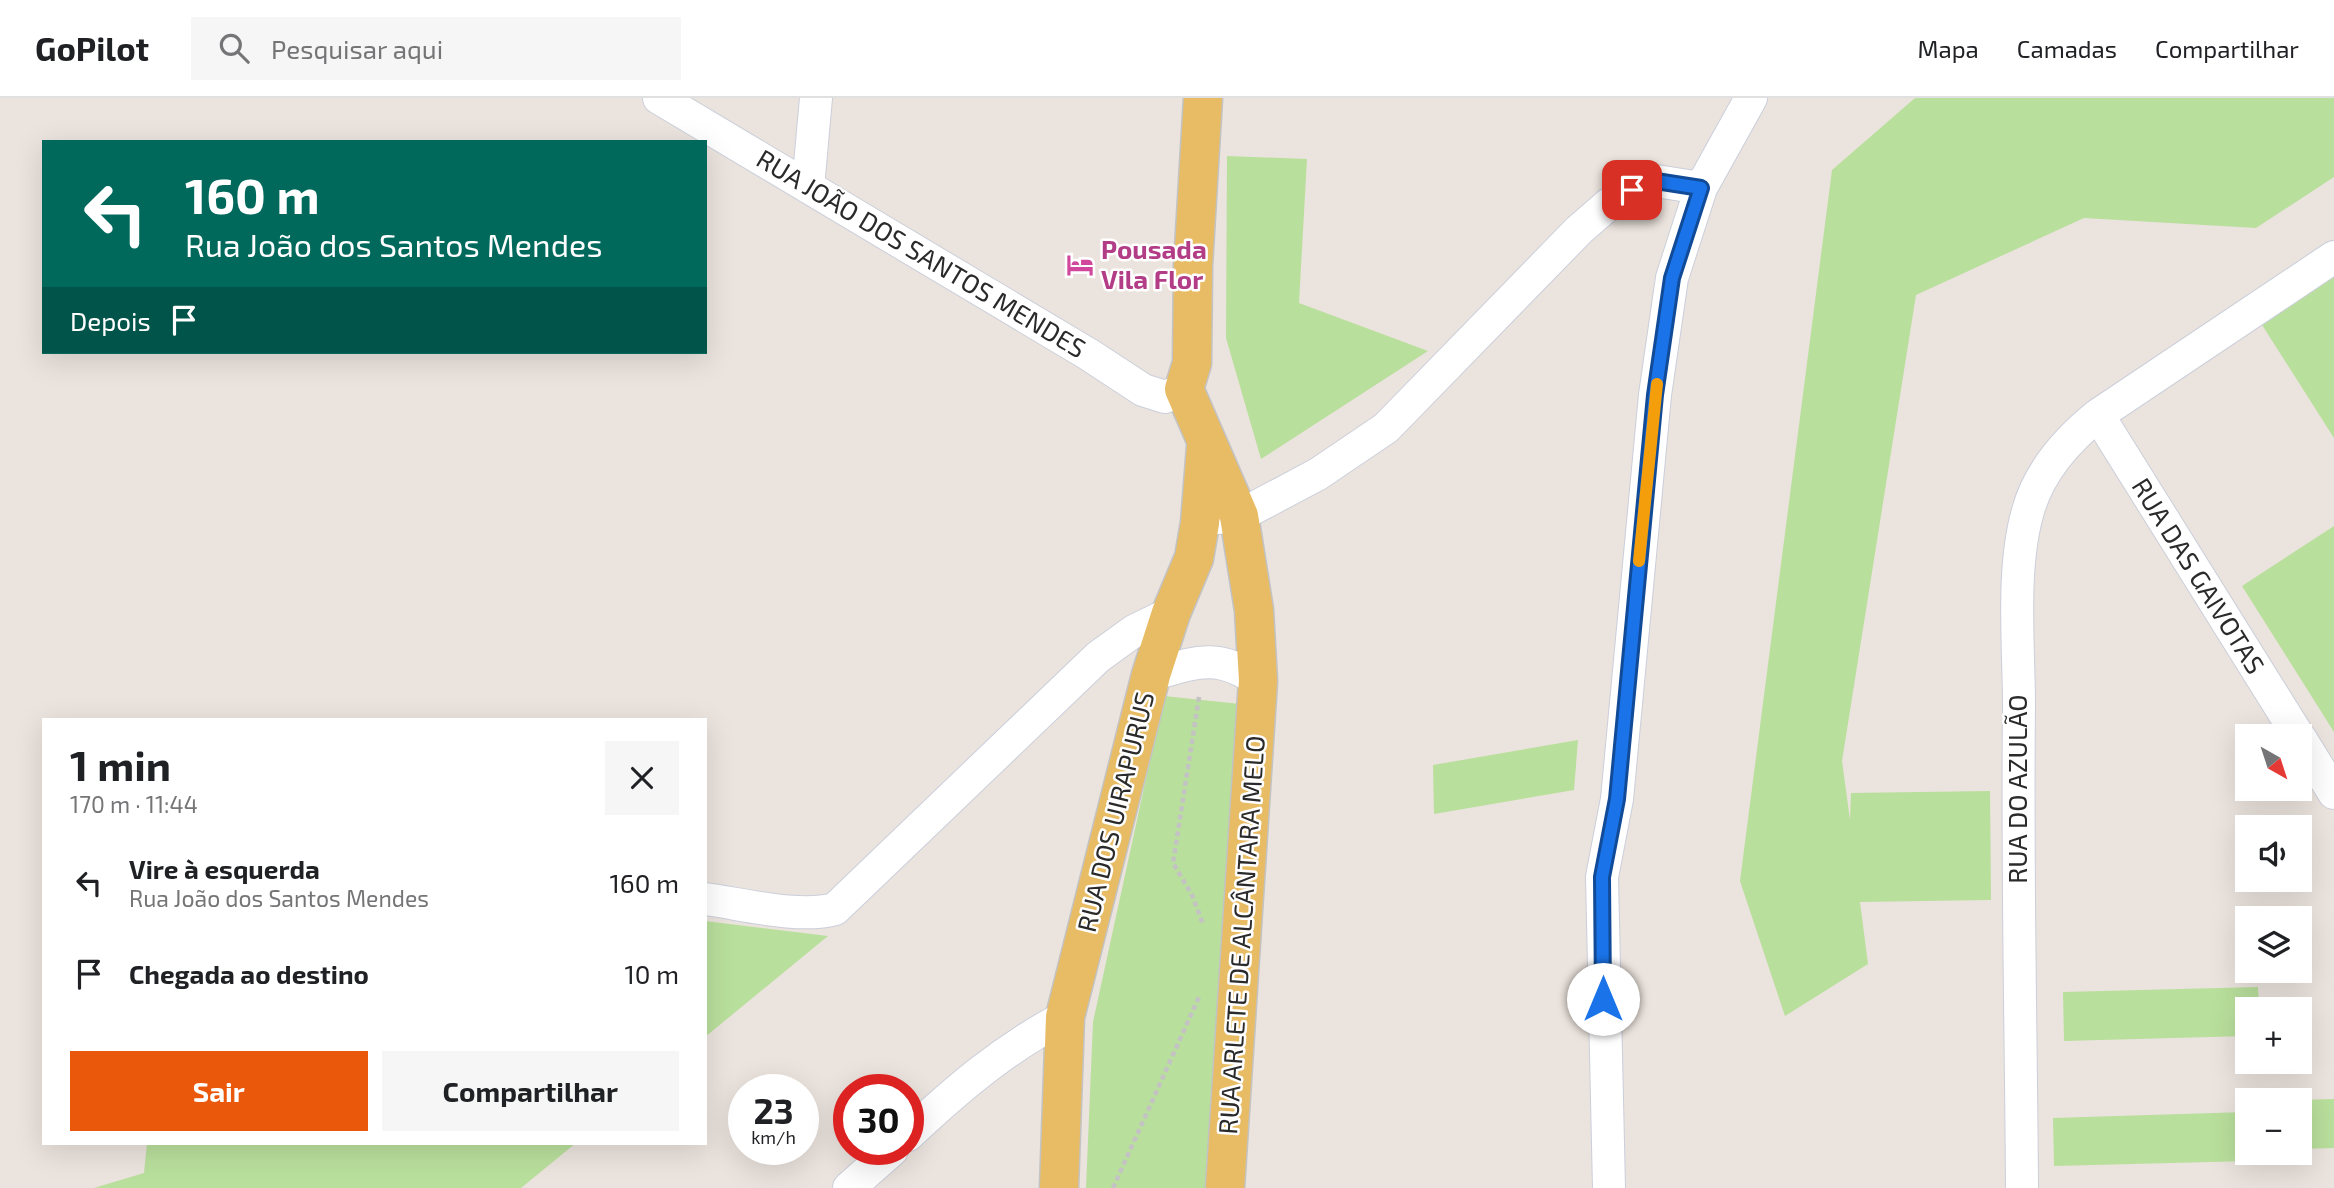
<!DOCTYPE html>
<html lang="pt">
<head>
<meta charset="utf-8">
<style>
  :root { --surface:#fff; --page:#f6f6f6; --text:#202124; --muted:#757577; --line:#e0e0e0; --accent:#ea580c }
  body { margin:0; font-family:"Exo 2",sans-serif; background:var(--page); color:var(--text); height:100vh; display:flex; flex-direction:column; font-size:26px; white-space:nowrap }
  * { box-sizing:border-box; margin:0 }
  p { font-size:23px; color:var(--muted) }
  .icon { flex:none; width:38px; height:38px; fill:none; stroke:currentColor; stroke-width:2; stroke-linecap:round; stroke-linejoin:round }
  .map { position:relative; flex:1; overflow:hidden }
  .drawer { position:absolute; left:42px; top:620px; width:665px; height:427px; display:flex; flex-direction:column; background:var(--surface); border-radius:0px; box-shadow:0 7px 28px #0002 }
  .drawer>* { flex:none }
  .banner { position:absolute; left:42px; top:42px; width:665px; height:214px; border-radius:0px; box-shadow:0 7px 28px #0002; background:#00695c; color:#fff; overflow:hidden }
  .needle { width:46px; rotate:141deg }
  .controls { position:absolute; left:2235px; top:626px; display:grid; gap:14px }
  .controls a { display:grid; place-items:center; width:77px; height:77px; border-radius:0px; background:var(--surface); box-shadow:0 7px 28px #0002; font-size:35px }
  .speed { position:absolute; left:728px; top:976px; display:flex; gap:14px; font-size:35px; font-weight:700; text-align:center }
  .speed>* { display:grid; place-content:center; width:91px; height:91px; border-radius:50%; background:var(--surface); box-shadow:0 7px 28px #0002; line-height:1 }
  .speed small { font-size:18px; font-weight:400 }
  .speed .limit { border:10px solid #d22; background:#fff; color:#111 }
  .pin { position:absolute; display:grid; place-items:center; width:60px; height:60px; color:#fff; margin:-30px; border-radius:14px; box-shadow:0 4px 10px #0006 }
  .me { position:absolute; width:77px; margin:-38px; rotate:0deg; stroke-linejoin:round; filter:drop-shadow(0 0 5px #0008) }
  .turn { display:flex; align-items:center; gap:24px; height:147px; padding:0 28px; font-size:32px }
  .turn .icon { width:91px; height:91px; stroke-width:2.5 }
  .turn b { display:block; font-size:49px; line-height:60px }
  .then { display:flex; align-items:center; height:66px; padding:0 28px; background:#0003; gap:14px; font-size:26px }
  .round { display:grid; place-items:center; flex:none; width:74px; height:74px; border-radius:0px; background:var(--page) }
  .headline { display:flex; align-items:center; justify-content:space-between; height:119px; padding:0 28px }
  h1 { font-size:42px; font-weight:700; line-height:52px }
  .action { display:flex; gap:14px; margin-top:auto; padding:14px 28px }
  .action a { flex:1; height:80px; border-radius:0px; background:var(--accent); color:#fff; font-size:28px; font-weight:700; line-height:80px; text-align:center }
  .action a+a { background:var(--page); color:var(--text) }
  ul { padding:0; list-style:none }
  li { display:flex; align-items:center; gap:21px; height:91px; padding:0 28px }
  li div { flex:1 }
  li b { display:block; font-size:26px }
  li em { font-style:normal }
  header { display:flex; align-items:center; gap:42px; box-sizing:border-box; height:98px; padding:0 35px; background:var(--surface); border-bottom:2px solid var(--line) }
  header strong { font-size:33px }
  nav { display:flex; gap:38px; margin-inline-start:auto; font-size:24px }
  .search { width:490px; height:63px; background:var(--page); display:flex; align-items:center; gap:18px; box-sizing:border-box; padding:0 24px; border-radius:0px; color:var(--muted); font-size:26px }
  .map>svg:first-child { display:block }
  .green { fill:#b9df9c }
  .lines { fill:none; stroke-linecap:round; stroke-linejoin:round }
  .street-casing { stroke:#cbcfdb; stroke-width:34 }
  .primary-casing { stroke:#c3c3c3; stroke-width:41 }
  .path { stroke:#c3c3c3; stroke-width:4.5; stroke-dasharray:5 3.5; stroke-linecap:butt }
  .street { stroke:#fff; stroke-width:32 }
  .primary { stroke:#e8bc64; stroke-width:38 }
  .route-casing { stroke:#114b97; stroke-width:18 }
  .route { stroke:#1a73e8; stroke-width:12 }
  .slow { stroke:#f59e0b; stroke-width:12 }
  .labels { text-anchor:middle; stroke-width:5; stroke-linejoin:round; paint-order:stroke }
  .hotel-label { font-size:26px; font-weight:bold; fill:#b23c85; stroke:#fff; text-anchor:start }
  .street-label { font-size:26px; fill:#2a2a2a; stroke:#fff }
</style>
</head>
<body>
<header>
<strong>GoPilot</strong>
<div class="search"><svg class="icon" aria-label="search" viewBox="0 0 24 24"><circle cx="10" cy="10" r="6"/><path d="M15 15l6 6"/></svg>Pesquisar aqui</div>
<nav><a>Mapa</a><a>Camadas</a><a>Compartilhar</a></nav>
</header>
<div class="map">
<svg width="2334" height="1090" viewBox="0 0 2334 1090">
  <rect width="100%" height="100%" fill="#ebe3dd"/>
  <path class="green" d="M 1915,0 L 2334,0 L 2334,79 L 2256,130 L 2084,120 L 1916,197 L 1842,663 L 1850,722 L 1851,695 L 1990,693 L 1991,802 L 1860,804 L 1868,866 L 1785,918 L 1740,783 L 1832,72 Z
    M 1227,58 L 1307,61 L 1299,205 L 1428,253 L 1261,361 L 1226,240 Z
    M 2334,169 L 2334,340 L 2257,219 Z
    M 2334,428 L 2334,634 L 2242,488 Z
    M 1164,598 L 1240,606 L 1209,1090 L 1086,1090 L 1093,924 Z
    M 1578,642 L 1574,692 L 1434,716 L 1433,667 Z
    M 705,823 L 828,838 L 705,939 Z
    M 2258,889 L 2259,912 L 2247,912 L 2247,938 L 2064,943 L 2063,894 Z
    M 2334,1001 L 2334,1050 L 2300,1051 L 2300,1003 L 2296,1002 Z
    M 2247,1014 L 2250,1063 L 2054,1068 L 2053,1020 Z
    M 147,1045 L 576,1045 L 521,1090 L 94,1090 L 144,1075 Z"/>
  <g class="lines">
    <defs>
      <path id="street" d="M 659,0 L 1088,256 L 1143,292 L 1165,299 L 1184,291
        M 808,89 L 816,0
        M 2098,317 L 2299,639
        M 1217,420 L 1239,418 L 1318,376 L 1386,330 L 1579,132 L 1609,106 L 1656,83 L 1701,90
        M 1151,577 C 1196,564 1218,554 1258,583
        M 2300,640 L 2334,695
        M 705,801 C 743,806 799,821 835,811 L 1098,559 L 1134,533 L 1171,515
        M 908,1037 C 957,991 1005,950 1065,919
        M 849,1090 L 892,1052
        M 1609,1090 L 1602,779 L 1617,701 L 1655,297 L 1672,180 L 1701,90 L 1751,0
        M 2022,1090 C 2021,929 2017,769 2019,609 C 2019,548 2011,471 2028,413 C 2039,373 2067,342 2098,317 L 2334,159"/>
      <path id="primary" d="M 1203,0 L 1193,168 L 1192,265 L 1184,291 L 1239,418 L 1254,512 L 1258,583 L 1225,1090
        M 1059,1090 L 1065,919 L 1151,577 L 1171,515 L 1194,460 L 1200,425 L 1206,349"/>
    </defs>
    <use href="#street" class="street-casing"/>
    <use href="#primary" class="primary-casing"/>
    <path class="path" d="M 1199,599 L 1173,765 L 1192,797 L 1203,826
      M 1113,1090 L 1199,899"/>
    <use href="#street" class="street"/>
    <use href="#primary" class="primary"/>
  </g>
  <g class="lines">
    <defs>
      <path id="route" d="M 1603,901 L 1602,779 L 1617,701 L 1655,297 L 1672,180 L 1701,90 L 1656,83 L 1632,92"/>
    </defs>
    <use href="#route" class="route-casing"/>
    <use href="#route" class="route"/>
    <path class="slow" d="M 1639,463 L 1657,286"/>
  </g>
  <defs>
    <symbol id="hotel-bare" viewBox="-9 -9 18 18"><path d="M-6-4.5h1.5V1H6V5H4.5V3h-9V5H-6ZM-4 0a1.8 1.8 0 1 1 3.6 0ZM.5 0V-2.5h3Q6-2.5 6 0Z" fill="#d1479c" stroke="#fff" stroke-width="2.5" paint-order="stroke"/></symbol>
  </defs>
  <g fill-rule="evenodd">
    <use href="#hotel-bare" x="1061" y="148" width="38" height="38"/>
  </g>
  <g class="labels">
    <g class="hotel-label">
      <text x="1101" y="161">Pousada<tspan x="1101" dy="30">Vila Flor</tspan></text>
    </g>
    <g class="street-label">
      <text transform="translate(921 156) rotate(31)" y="9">RUA JOÃO DOS SANTOS MENDES</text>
      <text transform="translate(2198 478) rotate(58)" y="9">RUA DAS GAIVOTAS</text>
      <text transform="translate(2018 691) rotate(-90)" y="9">RUA DO AZULÃO</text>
      <text transform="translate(1116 714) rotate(-76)" y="9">RUA DOS UIRAPURUS</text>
      <text transform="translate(1242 837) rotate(-86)" y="9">RUA ARLETE DE ALCÂNTARA MELO</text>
    </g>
  </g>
</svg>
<div class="controls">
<a><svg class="needle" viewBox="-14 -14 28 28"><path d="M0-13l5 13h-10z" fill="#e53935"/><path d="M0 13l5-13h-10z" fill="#757577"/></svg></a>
<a><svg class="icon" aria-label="sound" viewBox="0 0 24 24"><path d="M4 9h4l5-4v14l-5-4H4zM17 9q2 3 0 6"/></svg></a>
<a><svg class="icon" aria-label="layers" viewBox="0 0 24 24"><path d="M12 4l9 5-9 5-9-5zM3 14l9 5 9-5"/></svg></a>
<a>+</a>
<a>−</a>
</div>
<div class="speed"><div>23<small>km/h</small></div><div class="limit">30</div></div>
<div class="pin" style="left:1632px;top:92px;background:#d93025"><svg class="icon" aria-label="arrive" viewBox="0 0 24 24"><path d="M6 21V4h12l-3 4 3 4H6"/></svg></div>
<svg class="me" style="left:1603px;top:901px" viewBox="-20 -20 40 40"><circle r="19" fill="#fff"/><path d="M0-13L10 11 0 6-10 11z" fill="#1a73e8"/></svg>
<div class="banner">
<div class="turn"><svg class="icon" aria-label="left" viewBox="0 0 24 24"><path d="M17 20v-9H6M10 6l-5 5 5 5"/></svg><div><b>160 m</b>Rua João dos Santos Mendes</div></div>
<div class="then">Depois<svg class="icon" aria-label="arrive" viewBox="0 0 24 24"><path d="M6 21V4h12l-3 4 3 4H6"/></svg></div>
</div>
<section class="drawer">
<div class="headline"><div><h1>1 min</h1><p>170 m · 11:44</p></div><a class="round"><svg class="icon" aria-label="close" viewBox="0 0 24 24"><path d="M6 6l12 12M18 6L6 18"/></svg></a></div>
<ul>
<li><svg class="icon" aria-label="left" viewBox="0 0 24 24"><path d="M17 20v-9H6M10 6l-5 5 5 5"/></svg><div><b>Vire à esquerda</b><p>Rua João dos Santos Mendes</p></div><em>160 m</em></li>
<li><svg class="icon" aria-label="arrive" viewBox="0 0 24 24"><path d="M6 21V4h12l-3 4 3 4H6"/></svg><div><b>Chegada ao destino</b></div><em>10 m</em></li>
</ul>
<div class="action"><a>Sair</a><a>Compartilhar</a></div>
</section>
</div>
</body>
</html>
